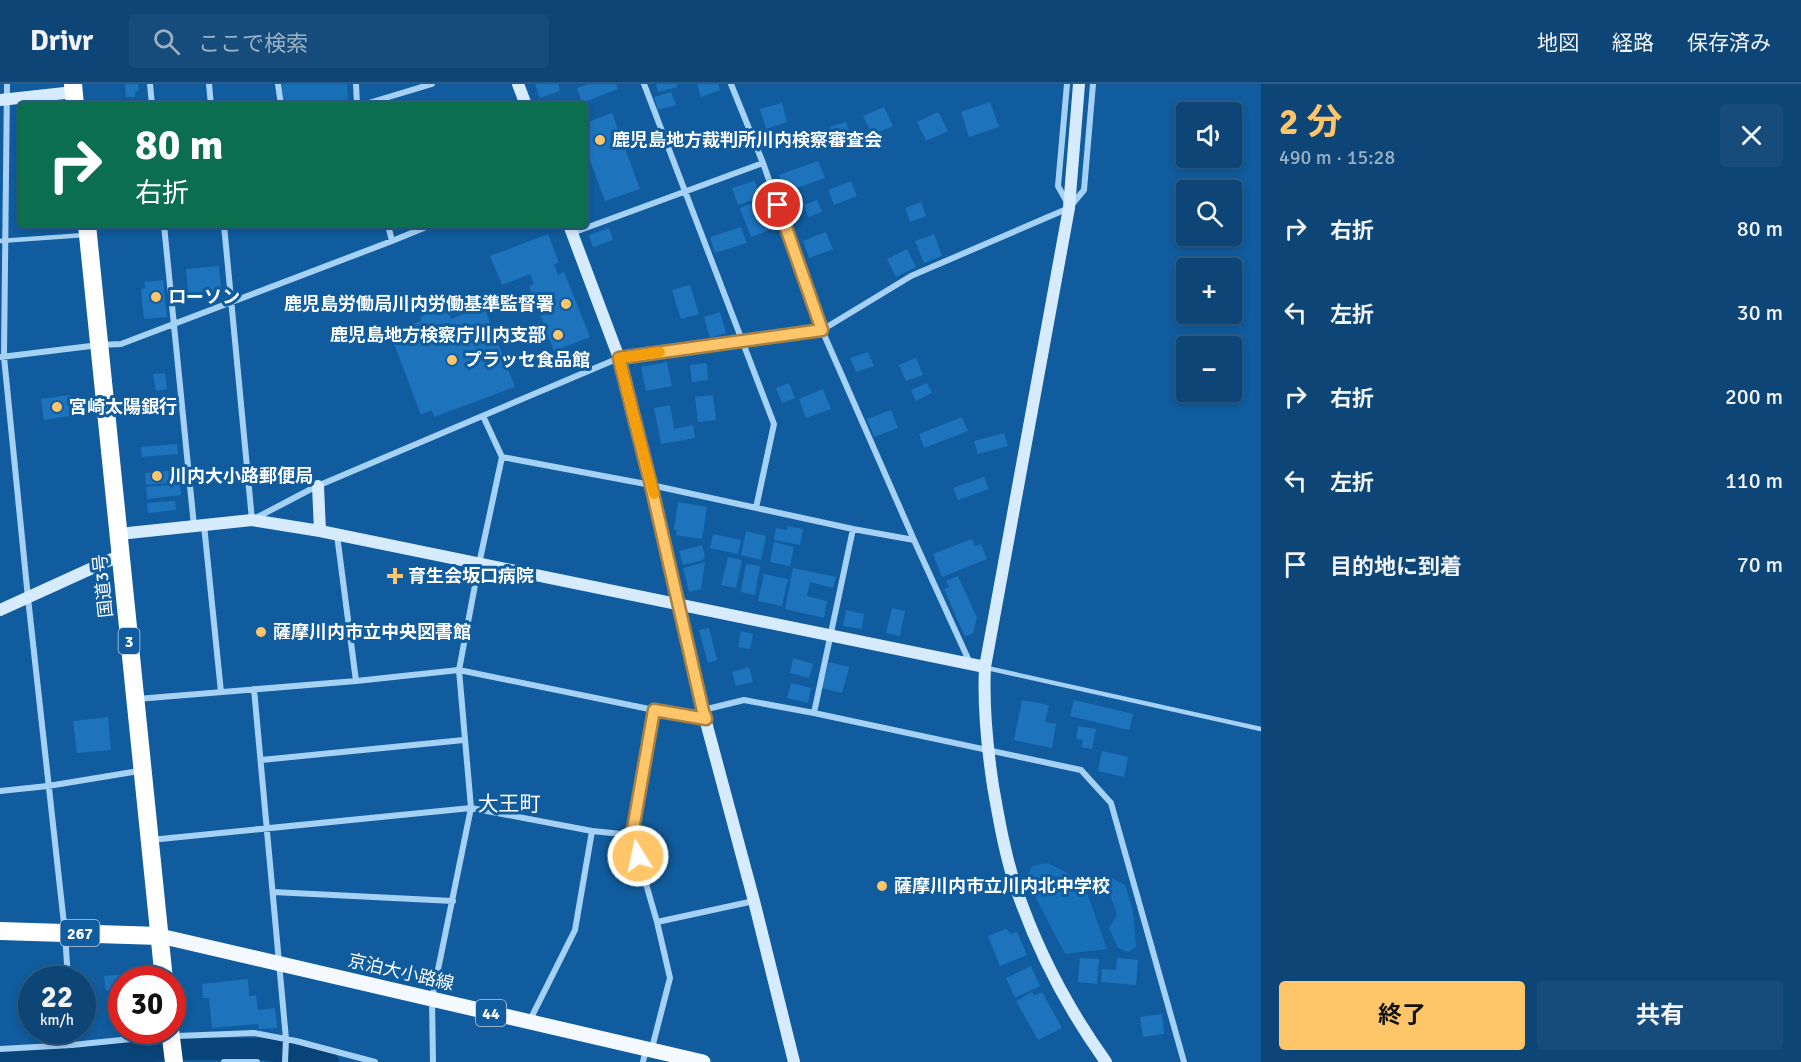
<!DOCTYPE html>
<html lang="ja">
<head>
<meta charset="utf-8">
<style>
  :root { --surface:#0c4576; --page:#154c7b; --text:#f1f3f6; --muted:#9ab1c5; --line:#2c5d88; --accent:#ffc569 }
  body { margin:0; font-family:Signika,"Noto Sans JP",sans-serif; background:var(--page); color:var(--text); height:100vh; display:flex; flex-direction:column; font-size:22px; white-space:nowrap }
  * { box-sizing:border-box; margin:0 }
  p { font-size:20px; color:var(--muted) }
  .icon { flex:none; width:33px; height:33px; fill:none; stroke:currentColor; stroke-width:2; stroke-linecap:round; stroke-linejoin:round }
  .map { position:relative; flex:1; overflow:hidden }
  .details { display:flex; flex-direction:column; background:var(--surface); width:540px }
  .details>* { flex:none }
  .guide { position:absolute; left:18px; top:18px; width:570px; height:126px; border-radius:6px; box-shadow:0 3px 9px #0003,0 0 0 2px var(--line); background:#0b6e4f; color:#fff; overflow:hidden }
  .fabs { position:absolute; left:1176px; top:18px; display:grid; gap:12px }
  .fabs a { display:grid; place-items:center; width:66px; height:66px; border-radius:6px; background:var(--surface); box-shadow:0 3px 9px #0003,0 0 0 2px var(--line); font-size:30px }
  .speed { position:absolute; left:18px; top:882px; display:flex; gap:12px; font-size:30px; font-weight:700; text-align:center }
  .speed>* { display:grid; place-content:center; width:78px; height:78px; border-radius:50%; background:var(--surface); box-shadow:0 3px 9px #0003,0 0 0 2px var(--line); line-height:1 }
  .speed small { font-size:15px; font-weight:400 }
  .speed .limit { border:9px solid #d22; background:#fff; color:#111 }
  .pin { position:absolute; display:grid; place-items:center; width:51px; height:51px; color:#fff; margin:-26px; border:3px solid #fff; border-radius:50%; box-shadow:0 2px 6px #0007 }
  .me { position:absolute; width:66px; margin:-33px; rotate:350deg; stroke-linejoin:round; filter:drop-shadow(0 0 4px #0008) }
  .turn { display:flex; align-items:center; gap:21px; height:126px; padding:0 18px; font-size:27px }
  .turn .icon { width:78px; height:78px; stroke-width:2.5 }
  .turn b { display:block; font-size:42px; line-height:51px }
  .round { display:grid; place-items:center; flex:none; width:63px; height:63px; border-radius:6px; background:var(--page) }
  .head { display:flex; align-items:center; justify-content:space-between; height:102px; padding:0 18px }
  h1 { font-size:36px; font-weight:700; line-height:45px; color:var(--accent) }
  .action { display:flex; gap:12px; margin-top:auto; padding:12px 18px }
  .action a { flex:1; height:69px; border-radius:6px; background:var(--accent); color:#111; font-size:24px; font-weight:700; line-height:69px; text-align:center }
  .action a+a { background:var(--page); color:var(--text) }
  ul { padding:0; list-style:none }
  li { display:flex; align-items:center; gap:18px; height:84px; padding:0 18px }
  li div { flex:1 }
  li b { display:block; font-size:22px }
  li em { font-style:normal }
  header { display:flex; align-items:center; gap:36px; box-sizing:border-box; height:84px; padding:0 30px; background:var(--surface); border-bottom:2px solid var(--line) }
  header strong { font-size:28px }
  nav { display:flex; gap:33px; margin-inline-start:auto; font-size:21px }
  .search { width:420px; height:54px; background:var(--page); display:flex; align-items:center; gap:15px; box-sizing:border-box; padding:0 21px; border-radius:6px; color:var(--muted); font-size:22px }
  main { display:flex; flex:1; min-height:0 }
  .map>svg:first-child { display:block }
  .green { fill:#1770b8 }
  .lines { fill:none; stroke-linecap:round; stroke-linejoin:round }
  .river { stroke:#094479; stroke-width:22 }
  .building { fill:#1d74bd }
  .lane { stroke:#a5d1f5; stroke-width:4.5 }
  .street { stroke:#a5d1f5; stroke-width:6 }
  .secondary { stroke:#d6ebfe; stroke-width:12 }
  .primary { stroke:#f3f9ff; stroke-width:15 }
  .highway { stroke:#fff; stroke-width:18 }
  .route-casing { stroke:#a68044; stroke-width:15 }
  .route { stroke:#ffc569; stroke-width:10 }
  .slow { stroke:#f59e0b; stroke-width:10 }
  .poi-dot { fill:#ffc569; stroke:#105c9e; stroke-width:2 }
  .labels { text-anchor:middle; stroke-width:6; stroke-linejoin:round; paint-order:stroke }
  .shield { fill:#105c9e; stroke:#b7cee2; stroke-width:1.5 }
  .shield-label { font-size:16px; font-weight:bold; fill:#fff }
  .poi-label { font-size:18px; font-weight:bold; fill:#fff; stroke:#105c9e; text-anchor:start }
  .street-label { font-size:18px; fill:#fff; stroke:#105c9e }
  .quarter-label { font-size:21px; fill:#fff; stroke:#105c9e }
</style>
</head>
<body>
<header>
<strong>Drivr</strong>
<div class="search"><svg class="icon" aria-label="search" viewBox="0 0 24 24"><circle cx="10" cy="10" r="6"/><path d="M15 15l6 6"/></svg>ここで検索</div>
<nav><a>地図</a><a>経路</a><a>保存済み</a></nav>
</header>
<main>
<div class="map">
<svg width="1261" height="978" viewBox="0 0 1261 978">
  <rect width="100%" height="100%" fill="#105c9e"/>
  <path class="green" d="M 282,0 L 347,0 L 348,17 L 335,21 L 284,21 Z
    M 1048,779 L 1069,790 L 1085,803 L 1107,865 L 1065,870 L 1026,795 L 1032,782 Z
    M 1112,794 L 1125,801 L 1133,827 L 1136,863 L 1128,868 L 1118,864 L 1109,844 L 1117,831 L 1105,797 Z"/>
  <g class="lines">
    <path class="river" d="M 0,975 L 187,965 L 265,965 L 328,978"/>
  </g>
  <path class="building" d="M 125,0 L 138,0 L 139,7 L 135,7 L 135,13 L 126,13 Z
    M 535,0 L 558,0 L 560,7 L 540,14 Z
    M 588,0 L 616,0 L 618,5 L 582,19 L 577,4 Z
    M 656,0 L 677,0 L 677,3 L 658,8 Z
    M 697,0 L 718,0 L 720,6 L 701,13 Z
    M 671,8 L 676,21 L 658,26 L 654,13 Z
    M 990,18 L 999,43 L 969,53 L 961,28 Z
    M 782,19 L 787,38 L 766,45 L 760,25 Z
    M 884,23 L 893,42 L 872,51 L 863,32 Z
    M 938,28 L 948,47 L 926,57 L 917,38 Z
    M 612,29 L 640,105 L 605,117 L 585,63 L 585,39 Z
    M 846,38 L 851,53 L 835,57 L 830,43 Z
    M 818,77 L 825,94 L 785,108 L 779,91 Z
    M 755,97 L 760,114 L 738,121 L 732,104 Z
    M 851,97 L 857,112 L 834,121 L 828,106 Z
    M 817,116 L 822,128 L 808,133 L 804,121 Z
    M 759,117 L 770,146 L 751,153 L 740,124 Z
    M 921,118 L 926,132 L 910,138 L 905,124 Z
    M 741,143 L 747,159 L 715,169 L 710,153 Z
    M 609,144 L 613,156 L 593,163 L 589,151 Z
    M 826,148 L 833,165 L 809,174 L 803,157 Z
    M 548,150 L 559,179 L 554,180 L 558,191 L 564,188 L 590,253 L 554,267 L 529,202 L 534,200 L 530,190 L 502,201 L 490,172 Z
    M 934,150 L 942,172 L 924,179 L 915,157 Z
    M 907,165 L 916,183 L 896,193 L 887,175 Z
    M 219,182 L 221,206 L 188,209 L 186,185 Z
    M 163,196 L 167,233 L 144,235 L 141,205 L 145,204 L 144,198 Z
    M 690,201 L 699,230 L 681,235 L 672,206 Z
    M 446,223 L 451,235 L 484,223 L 515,303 L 434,333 L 432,326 L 421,331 L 390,249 L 421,237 L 420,233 Z
    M 720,228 L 726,249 L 710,254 L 704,233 Z
    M 868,268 L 874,282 L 856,288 L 850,274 Z
    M 916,274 L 923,291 L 906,297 L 899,281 Z
    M 667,278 L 672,302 L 646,307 L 641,283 Z
    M 707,279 L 708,296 L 692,298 L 690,281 Z
    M 165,289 L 167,305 L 156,307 L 153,290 Z
    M 789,299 L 795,314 L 782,319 L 776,304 Z
    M 927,299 L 932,309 L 916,317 L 911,306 Z
    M 823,305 L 831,325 L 806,334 L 799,315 Z
    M 70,311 L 74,331 L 44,336 L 41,315 Z
    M 713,311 L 716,336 L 698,338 L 695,313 Z
    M 670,321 L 674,345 L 693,341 L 695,354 L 661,360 L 654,324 Z
    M 891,326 L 898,344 L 874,353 L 867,335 Z
    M 962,333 L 968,347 L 924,364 L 919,350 Z
    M 1004,349 L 1008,362 L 978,370 L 974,357 Z
    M 177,360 L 178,370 L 142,373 L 141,363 Z
    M 179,386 L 180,398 L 146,401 L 145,389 Z
    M 984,393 L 989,405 L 958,416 L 953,404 Z
    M 180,400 L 181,411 L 147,415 L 146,403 Z
    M 175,417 L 176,426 L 148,429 L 147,419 Z
    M 678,418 L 707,423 L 702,455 L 676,451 L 677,446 L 674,446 Z
    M 788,442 L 803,445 L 800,461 L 774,456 L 776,444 L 787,446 Z
    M 746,447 L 766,452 L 761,476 L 741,471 Z
    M 713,450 L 741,456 L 738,470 L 710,464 Z
    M 972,455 L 975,462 L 981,460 L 987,475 L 942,493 L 933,470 Z
    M 774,458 L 794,463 L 790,482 L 770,478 Z
    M 702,461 L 705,472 L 703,476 L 683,481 L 679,467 Z
    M 728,473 L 742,476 L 736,504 L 721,501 Z
    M 705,478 L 701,505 L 689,508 L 683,484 Z
    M 746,480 L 760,482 L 755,511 L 741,508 Z
    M 793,484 L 836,493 L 833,504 L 810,498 L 807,512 L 827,517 L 824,534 L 785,525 Z
    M 764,490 L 788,495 L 782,522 L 758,517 Z
    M 958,492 L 977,534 L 973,549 L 965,553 L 944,505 L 949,503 L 946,497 Z
    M 892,524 L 905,527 L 900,552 L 886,549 Z
    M 846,526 L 864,530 L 862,545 L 843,542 Z
    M 709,544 L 717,576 L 708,579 L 699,546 Z
    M 741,547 L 753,550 L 750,565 L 738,563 Z
    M 793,574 L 813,580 L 809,594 L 790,589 Z
    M 829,578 L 849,583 L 842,609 L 822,604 Z
    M 749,583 L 753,598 L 736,602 L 732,588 Z
    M 791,599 L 811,604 L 808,619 L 787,614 Z
    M 1022,616 L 1049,621 L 1045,638 L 1056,640 L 1052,664 L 1014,656 Z
    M 1074,616 L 1133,630 L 1129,646 L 1070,632 Z
    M 108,633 L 111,666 L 77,669 L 73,637 Z
    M 1078,642 L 1096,645 L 1092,665 L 1081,663 L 1083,656 L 1076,655 Z
    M 1102,667 L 1128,673 L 1124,693 L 1098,687 Z
    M 1006,845 L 1011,850 L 1017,848 L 1027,871 L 1000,882 L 988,852 Z
    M 1080,874 L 1099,875 L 1097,900 L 1078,898 Z
    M 1117,874 L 1138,876 L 1136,901 L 1101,898 L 1102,885 L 1116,886 Z
    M 1031,882 L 1040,902 L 1015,914 L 1006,894 Z
    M 138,889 L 138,896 L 122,896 L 122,905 L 106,907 L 104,892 Z
    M 248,895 L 249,912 L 256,911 L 258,926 L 275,924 L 277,944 L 259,945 L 258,940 L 212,944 L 209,914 L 203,914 L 202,900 Z
    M 1032,908 L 1034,912 L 1042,908 L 1062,944 L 1038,956 L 1016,917 Z
    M 1162,930 L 1164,950 L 1143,953 L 1140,933 Z"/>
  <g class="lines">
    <path class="lane" d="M 0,157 L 85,151
      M 987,584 L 1261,645"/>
    <path class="street" d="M 7,0 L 4,273 L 28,514 L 65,849 L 68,896
      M 150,0 L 152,21
      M 209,0 L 211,21
      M 278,0 L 281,21
      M 356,0 L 357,21
      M 644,0 L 774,340 L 756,424
      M 731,0 L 763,79 L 822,246 L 914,456 L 970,579
      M 1067,0 L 1058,102 L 1068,120
      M 362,21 L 432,0
      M 164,141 L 194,442
      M 224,141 L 252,436 L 315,403 L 619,274 L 822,246 L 911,192 L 1069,124 L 1084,106 L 1093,0
      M 388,141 L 392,157
      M 572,149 L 763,79
      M 1,273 L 99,261 L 121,260 L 392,157 L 431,141
      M 502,373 L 651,401 L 853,445 L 914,456
      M 204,441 L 221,608
      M 337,451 L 356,597
      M 254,605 L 286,955 L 285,978
      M 137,615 L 356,597 L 459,586 L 654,626 L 705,635
      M 703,626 L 744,616 L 814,629 L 1081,686 L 1111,719 L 1184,978
      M 814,629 L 853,445
      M 261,676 L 464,656
      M 0,707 L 48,702 L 139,687
      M 150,756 L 471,724 L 592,747 L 632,751
      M 273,808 L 453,817
      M 657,838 L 754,817
      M 529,938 L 575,846 L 592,747
      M 72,946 L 72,961
      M 652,964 L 670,894 L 657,838 L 632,751 L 654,626
      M 0,965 L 72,961 L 151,953 L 254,949 L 296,957 L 375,978
      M 224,978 L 257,978
      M 433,978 L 432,915 L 471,724 L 459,586 L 479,480 L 502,373 L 483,332
      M 643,978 L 646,965"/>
    <path class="secondary" d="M 518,0 L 526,21
      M 1079,0 L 1069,124 L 985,583 C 983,623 987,662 993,702 C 999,736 1005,771 1016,804 C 1037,866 1068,925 1106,978
      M 0,16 L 74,8
      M 569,141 L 619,274 L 651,401 L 703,627 L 754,817 L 794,978
      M 318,402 L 320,447
      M 119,450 L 252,436 L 320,447 L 985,583
      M 0,526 L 121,471"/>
    <path class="primary" d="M 160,852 L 703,978"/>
    <path class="highway" d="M 73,0 L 75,21
      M 87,141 L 164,896
      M 0,847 L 160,852
      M 170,946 L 174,978"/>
  </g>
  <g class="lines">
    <defs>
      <path id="route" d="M 638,772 L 632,751 L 654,626 L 706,635 L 703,627 L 651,401 L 619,274 L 822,246 L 778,121"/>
    </defs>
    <use href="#route" class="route-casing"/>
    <use href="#route" class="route"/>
    <path class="slow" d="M 654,410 L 619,274 L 660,268"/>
  </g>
  <g class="poi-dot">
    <circle cx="600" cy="56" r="6"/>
    <circle cx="156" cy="213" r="6"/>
    <circle cx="566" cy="220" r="6"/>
    <circle cx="558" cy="251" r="6"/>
    <circle cx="452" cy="276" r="6"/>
    <circle cx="57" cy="323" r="6"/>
    <circle cx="157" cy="392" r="6"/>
    <path d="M392 483h6v6h6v6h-6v6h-6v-6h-6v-6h6z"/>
    <circle cx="261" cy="548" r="6"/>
    <circle cx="882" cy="802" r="6"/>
  </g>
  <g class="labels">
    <g class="shield">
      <rect x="118.5" y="544" width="21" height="26" rx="4.5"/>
      <rect x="60.5" y="836" width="39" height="26" rx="4.5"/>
      <rect x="476" y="916" width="30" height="26" rx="4.5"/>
    </g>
    <g class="shield-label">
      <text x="129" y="563">3</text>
      <text x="80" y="855">267</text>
      <text x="491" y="935">44</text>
    </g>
    <g class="poi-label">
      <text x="612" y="62">鹿児島地方裁判所川内検察審査会</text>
      <text x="168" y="219">ローソン</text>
      <text x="554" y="226" text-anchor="end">鹿児島労働局川内労働基準監督署</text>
      <text x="546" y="257" text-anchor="end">鹿児島地方検察庁川内支部</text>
      <text x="464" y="282">プラッセ食品館</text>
      <text x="69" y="329">宮崎太陽銀行</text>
      <text x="169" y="398">川内大小路郵便局</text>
      <text x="408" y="498">育生会坂口病院</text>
      <text x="273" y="554">薩摩川内市立中央図書館</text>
      <text x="894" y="808">薩摩川内市立川内北中学校</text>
    </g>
    <g class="street-label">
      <text transform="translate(103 502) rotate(-96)" y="6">国道3号</text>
      <text transform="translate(401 888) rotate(13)" y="6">京泊大小路線</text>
    </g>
    <g class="quarter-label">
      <text x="509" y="727">大王町</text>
    </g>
  </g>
</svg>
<div class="fabs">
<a><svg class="icon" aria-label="sound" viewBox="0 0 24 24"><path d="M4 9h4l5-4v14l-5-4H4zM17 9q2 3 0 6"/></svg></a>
<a><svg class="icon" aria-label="search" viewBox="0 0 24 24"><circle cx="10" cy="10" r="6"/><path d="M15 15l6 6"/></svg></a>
<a>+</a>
<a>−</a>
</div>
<div class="speed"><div>22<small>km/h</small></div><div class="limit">30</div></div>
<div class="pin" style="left:778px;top:121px;background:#d93025"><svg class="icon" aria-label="arrive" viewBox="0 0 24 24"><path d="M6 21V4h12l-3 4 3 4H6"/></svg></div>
<svg class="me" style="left:638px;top:772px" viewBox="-20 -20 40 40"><circle r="17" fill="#ffc569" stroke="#fff" stroke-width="3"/><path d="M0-11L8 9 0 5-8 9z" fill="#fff"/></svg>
<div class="guide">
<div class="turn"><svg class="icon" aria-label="right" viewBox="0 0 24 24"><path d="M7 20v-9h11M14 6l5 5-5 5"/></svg><div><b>80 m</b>右折</div></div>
</div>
</div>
<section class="details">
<div class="head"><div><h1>2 分</h1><p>490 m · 15:28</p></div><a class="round"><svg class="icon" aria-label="close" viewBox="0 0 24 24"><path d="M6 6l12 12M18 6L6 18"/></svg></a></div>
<ul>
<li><svg class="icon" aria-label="right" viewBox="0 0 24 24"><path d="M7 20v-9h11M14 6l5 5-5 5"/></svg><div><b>右折</b></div><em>80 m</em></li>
<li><svg class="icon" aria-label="left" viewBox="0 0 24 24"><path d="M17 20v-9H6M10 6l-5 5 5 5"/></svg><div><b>左折</b></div><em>30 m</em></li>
<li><svg class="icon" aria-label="right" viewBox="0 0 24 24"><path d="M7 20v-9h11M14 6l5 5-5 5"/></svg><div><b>右折</b></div><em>200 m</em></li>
<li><svg class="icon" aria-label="left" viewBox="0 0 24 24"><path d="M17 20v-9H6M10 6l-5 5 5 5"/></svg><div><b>左折</b></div><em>110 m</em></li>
<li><svg class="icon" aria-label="arrive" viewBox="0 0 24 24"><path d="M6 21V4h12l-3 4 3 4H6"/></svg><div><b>目的地に到着</b></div><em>70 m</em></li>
</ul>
<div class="action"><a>終了</a><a>共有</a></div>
</section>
</main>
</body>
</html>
